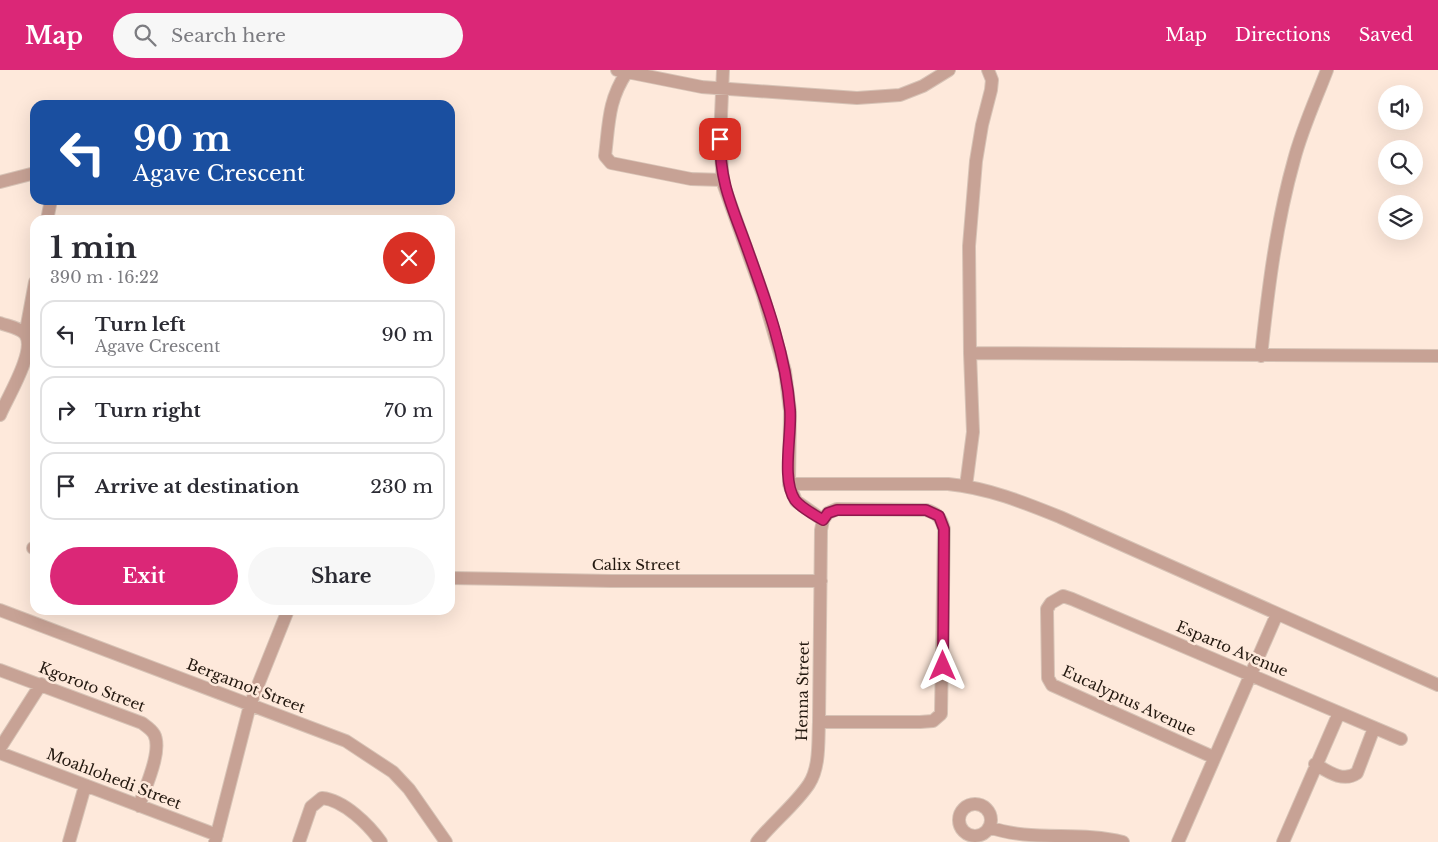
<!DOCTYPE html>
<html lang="en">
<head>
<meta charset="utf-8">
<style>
  :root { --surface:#fff; --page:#f7f7f7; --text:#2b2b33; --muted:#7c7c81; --line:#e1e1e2; --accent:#db2777 }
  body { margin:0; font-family:"Libre Baskerville",serif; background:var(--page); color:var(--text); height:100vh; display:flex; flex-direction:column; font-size:19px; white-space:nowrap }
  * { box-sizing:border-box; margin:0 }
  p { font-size:16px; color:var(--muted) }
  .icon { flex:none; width:28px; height:28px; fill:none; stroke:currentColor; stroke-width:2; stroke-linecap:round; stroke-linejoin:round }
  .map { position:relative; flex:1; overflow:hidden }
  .panel { position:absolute; left:30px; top:145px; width:425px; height:400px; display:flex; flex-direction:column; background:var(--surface); border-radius:15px; box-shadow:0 5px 20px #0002 }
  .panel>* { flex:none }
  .top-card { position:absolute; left:30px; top:30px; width:425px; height:105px; border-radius:15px; box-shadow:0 5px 20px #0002; background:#1a4fa0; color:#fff; overflow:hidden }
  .tools { position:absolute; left:1378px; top:15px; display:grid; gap:10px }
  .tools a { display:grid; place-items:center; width:45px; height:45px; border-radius:50%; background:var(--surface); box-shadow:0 5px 20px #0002; font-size:25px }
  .pin { position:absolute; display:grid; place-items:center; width:42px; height:42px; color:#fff; margin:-21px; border-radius:10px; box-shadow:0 2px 8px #0006 }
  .me { position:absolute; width:55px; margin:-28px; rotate:0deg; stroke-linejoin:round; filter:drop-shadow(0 0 4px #0008) }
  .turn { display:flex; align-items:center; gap:18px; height:105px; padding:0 20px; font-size:22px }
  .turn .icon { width:65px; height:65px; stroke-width:2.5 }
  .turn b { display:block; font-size:35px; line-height:42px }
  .round { display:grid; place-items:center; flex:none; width:52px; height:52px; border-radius:26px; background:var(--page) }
  .head { display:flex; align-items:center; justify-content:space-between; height:85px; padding:0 20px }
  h1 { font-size:30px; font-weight:800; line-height:38px }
  .action { display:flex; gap:10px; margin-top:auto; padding:10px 20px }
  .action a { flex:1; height:58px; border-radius:30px; background:var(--accent); color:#fff; font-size:20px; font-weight:800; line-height:58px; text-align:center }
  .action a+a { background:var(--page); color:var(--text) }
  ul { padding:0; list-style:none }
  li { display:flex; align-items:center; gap:15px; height:68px; margin:0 10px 8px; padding:0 10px; border:2px solid var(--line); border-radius:15px }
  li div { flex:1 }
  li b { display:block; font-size:19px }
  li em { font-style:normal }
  header { display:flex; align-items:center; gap:30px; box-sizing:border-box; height:70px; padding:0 25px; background:var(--accent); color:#fff }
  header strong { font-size:24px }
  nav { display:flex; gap:28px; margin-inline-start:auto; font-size:18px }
  .search { width:350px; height:45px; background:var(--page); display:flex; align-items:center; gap:12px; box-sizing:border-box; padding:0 18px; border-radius:28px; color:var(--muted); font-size:19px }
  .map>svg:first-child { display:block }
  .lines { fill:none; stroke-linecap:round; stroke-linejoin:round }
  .minor-casing { stroke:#d7c3b6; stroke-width:14 }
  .minor { stroke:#c7a295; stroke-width:12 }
  .route-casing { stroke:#8e194d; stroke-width:12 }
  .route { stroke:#db2777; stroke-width:9 }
  .labels { text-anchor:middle; stroke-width:5; stroke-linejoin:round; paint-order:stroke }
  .street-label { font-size:15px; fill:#23180f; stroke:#fee9db }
</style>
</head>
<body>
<header>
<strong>Map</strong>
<div class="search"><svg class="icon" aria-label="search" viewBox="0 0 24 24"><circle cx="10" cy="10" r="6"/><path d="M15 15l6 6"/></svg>Search here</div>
<nav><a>Map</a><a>Directions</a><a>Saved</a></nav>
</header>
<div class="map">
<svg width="1438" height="772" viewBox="0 0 1438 772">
  <rect width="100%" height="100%" fill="#fee9db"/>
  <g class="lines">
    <defs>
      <path id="minor" d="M 617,0 L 702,17 L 857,28 L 900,25 L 923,16 L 949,0
        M 723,0 L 720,69 L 723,113 L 763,225 L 785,301 L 790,341 L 789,414 L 796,431 L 823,450
        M 988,0 L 992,10 L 991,20 L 982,55 L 976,91 L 969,176 L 970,283 L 1438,286
        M 627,2 C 608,30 609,53 605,86 L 611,93 L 691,109 L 723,110
        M 0,112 L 35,103
        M 47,150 L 51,130
        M 0,253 C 8,256 20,258 25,264 C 37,280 7,328 0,345
        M 24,262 L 27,255 L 35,212
        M 1261,286 C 1268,220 1276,154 1294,90 C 1302,59 1316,29 1327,0
        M 789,414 L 948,414 C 988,418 1023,432 1060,447 L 1438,615
        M 966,416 L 973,362 L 970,283
        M 33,478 L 35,478
        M 450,508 L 611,511 L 821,511
        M 0,540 L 346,671 L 393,702 L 409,719 L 446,772
        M 0,600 L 142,653 C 146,656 151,659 154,664 C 163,680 145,718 139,736
        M 0,678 L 41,614
        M 0,683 L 217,765
        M 1213,687 L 1052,615 L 1048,608 L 1047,539 L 1051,533 L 1063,526 L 1072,529 L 1401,669
        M 1315,694 C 1327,701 1343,713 1357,703 L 1374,658
        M959 750a16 16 0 1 1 32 0a16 16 0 1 1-32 0Z
        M 989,757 C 1030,772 1079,761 1123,772
        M 69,772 L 85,716
        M 215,772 L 250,635 L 288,540
        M 299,772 L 311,737 L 322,728 C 344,730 369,755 381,772
        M 757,772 C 773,752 795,735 809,714 C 820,697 818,672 819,652 L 821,460 L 823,450 L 828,443 L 837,439 L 926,440 C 937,443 941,447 944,459 L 941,644 L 933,651 L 920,652 L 819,652
        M 1178,772 L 1277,544
        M 1283,772 L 1339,643"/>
    </defs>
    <use href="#minor" class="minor-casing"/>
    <use href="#minor" class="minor"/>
  </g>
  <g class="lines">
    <defs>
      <path id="route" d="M 720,69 C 720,113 732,136 746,175 C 765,228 786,284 790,340 C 792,365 781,409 795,430 C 801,438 815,445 823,450 L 828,443 L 837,440 L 926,440 L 939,446 L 944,459 L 943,596"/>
    </defs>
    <use href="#route" class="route-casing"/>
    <use href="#route" class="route"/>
  </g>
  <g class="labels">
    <g class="street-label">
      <text x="636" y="500">Calix Street</text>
      <text transform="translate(1232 579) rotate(23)" y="5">Esparto Avenue</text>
      <text transform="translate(246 616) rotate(21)" y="5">Bergamot Street</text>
      <text transform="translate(92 617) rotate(21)" y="5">Kgoroto Street</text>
      <text transform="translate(803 621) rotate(-89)" y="5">Henna Street</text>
      <text transform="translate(1129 631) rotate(25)" y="5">Eucalyptus Avenue</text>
      <text transform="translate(114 709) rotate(21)" y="5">Moahlohedi Street</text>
    </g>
  </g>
</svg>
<div class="tools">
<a><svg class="icon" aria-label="sound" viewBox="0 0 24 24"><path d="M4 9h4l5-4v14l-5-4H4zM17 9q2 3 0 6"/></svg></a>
<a><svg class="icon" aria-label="search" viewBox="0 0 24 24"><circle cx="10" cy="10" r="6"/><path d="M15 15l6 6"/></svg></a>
<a><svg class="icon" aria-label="layers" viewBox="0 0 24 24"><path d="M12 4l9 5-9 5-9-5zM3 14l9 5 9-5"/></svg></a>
</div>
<div class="pin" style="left:720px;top:69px;background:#d93025"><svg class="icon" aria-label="arrive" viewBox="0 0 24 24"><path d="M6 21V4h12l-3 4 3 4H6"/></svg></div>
<svg class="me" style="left:943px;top:596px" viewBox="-20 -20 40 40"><path d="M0-17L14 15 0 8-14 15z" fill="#db2777" stroke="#fff" stroke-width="4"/></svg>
<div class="top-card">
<div class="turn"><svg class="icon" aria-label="left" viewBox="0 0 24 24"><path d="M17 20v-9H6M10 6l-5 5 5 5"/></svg><div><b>90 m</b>Agave Crescent</div></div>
</div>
<section class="panel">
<div class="head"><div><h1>1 min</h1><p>390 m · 16:22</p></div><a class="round" style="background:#d93025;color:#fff"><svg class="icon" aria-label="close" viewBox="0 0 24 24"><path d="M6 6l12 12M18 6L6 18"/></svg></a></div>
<ul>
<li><svg class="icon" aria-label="left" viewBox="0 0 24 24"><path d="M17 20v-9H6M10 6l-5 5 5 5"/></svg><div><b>Turn left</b><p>Agave Crescent</p></div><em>90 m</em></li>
<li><svg class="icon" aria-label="right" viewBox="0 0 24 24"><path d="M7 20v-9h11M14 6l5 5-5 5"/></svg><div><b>Turn right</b></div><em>70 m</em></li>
<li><svg class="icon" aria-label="arrive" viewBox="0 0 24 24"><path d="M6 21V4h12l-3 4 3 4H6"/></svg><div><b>Arrive at destination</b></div><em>230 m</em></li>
</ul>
<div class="action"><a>Exit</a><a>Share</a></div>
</section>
</div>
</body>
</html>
